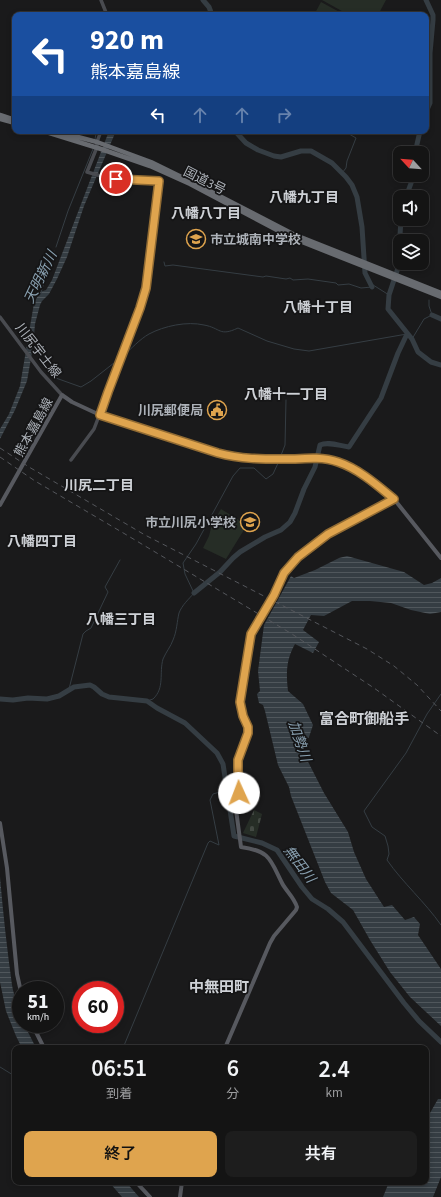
<!DOCTYPE html>
<html lang="ja">
<head>
<meta charset="utf-8">
<style>
  :root { --surface:#141414; --page:#1d1d1d; --text:#f1f3f6; --muted:#9d9ea0; --line:#333334; --accent:#dfa44e }
  body { margin:0; font-family:"Source Sans 3","Noto Sans JP",sans-serif; background:var(--page); color:var(--text); height:100vh; display:flex; flex-direction:column; font-size:15px; white-space:nowrap }
  * { box-sizing:border-box; margin:0 }
  p { font-size:13px; color:var(--muted) }
  .icon { flex:none; width:22px; height:22px; fill:none; stroke:currentColor; stroke-width:2; stroke-linecap:round; stroke-linejoin:round }
  .map { position:relative; flex:1; overflow:hidden }
  .side { position:absolute; left:12px; top:1045px; width:417px; height:140px; display:flex; flex-direction:column; background:var(--surface); border-radius:8px; box-shadow:0 2px 6px #0003,0 0 0 1px var(--line) }
  .side>* { flex:none }
  .top-card { position:absolute; left:12px; top:12px; width:417px; height:122px; border-radius:8px; box-shadow:0 2px 6px #0003,0 0 0 1px var(--line); background:#1a4fa0; color:#fff; overflow:hidden }
  .needle { width:26px; rotate:296deg }
  .fabs { position:absolute; left:393px; top:146px; display:grid; gap:8px }
  .fabs a { display:grid; place-items:center; width:36px; height:36px; border-radius:8px; background:var(--surface); box-shadow:0 2px 6px #0003,0 0 0 1px var(--line); font-size:20px }
  .speed { position:absolute; left:12px; top:981px; display:flex; gap:8px; font-size:20px; font-weight:700; text-align:center }
  .speed>* { display:grid; place-content:center; width:52px; height:52px; border-radius:50%; background:var(--surface); box-shadow:0 2px 6px #0003,0 0 0 1px var(--line); line-height:1 }
  .speed small { font-size:10px; font-weight:400 }
  .speed .limit { border:6px solid #d22; background:#fff; color:#111 }
  .pin { position:absolute; display:grid; place-items:center; width:34px; height:34px; color:#fff; margin:-17px; border:2px solid #fff; border-radius:50%; box-shadow:0 1px 4px #0007 }
  .me { position:absolute; width:44px; margin:-22px; rotate:358deg; stroke-linejoin:round; filter:drop-shadow(0 0 3px #0008) }
  .turn { display:flex; align-items:center; gap:14px; height:84px; padding:0 12px; font-size:18px }
  .turn .icon { width:52px; height:52px; stroke-width:2.5 }
  .turn b { display:block; font-size:28px; line-height:34px }
  .lanes { display:flex; align-items:center; height:38px; padding:0 12px; background:#0003; justify-content:center; gap:20px; direction:ltr }
  .lanes .off { opacity:.35 }
  .eta { display:flex; justify-content:space-evenly; align-items:center; height:68px; text-align:center }
  .eta b { font-size:24px; font-weight:600; line-height:28px }
  .primary-button { display:flex; gap:8px; margin-top:auto; padding:8px 12px }
  .primary-button a { flex:1; height:46px; border-radius:8px; background:var(--accent); color:#111; font-size:16px; font-weight:600; line-height:46px; text-align:center }
  .primary-button a+a { background:var(--page); color:var(--text) }
  .map>svg:first-child { display:block }
  .green { fill:#262d26 }
  .cemetery { fill:url(#cemetery-stones) }
  .water { fill:url(#water-rules) }
  .lines { fill:none; stroke-linecap:round; stroke-linejoin:round }
  .stream { stroke:#353d43; stroke-width:1 }
  .river { stroke:#353d43; stroke-width:5 }
  .secondary { stroke:#494b50; stroke-width:3.5 }
  .primary { stroke:#57595f; stroke-width:4 }
  .highway { stroke:#686b70; stroke-width:4.5 }
  .rail { stroke:#54565b; stroke-width:1; stroke-dasharray:5 4; stroke-linecap:butt }
  .route-casing { stroke:#916b33; stroke-width:10 }
  .route { stroke:#dfa44e; stroke-width:7 }
  .labels { text-anchor:middle; stroke-width:3.5; stroke-linejoin:round; paint-order:stroke }
  .street-label { font-size:13px; fill:#adb2b9; stroke:#151516 }
  .poi-label { font-size:13px; font-weight:bold; fill:#adb2b9; stroke:#151516; text-anchor:end }
  .neighbourhood-label { font-size:14px; font-weight:bold; fill:#ced1d6; stroke:#151516 }
  .water-label { font-size:14px; font-style:italic; fill:#89a0b0; stroke:#151516 }
  .quarter-label { font-size:15px; font-weight:bold; fill:#ced1d6; stroke:#151516 }
</style>
</head>
<body>
<div class="map">
<svg width="441" height="1197" viewBox="0 0 441 1197">
  <defs>
    <pattern id="cemetery-stones" width="16" height="16" patternUnits="userSpaceOnUse"><rect width="16" height="16" fill="#262d26"/><path d="M2 7V4a2 2 0 0 1 4 0v3zM10 15v-3a2 2 0 0 1 4 0v3z" fill="#434943"/></pattern>
    <pattern id="water-rules" width="6" height="5" patternUnits="userSpaceOnUse"><rect width="6" height="5" fill="#353d43"/><path d="M0 2.5h6" fill="none" stroke="#50575c"/></pattern>
  </defs>
  <rect width="100%" height="100%" fill="#1a1a1b"/>
  <path class="green" d="M 322,0 L 386,0 L 378,15 L 349,15 Z
    M 321,2 L 345,15 L 314,15 Z
    M 221,509 L 247,525 L 226,559 L 203,548 L 209,536 L 212,524 Z"/>
  <path class="cemetery" d="M 254,810 L 262,814 L 256,837 L 243,833 Z"/>
  <path class="water" d="M 109,131 L 116,131 L 84,206 L 67,257 L 57,279 L 49,294 L 42,301 L 40,305 L 35,324 L 33,347 L 27,381 L 15,410 L 0,439 L 0,429 L 9,414 L 20,386 L 34,303 L 40,292 L 46,290 L 52,280 Z
    M 347,556 L 404,572 L 424,585 L 432,583 L 441,578 L 441,612 L 430,614 L 411,610 L 391,603 L 370,601 L 352,601 L 324,616 L 311,615 L 303,630 L 319,642 L 313,653 L 295,644 C 286,660 286,673 288,691 L 303,704 L 313,725 L 309,737 L 300,746 L 324,793 L 348,832 L 354,852 L 366,879 L 384,907 L 392,905 L 405,920 L 414,917 L 420,924 L 418,935 L 441,969 L 441,1026 L 410,997 L 390,972 L 370,940 L 353,910 L 331,893 L 325,882 L 291,796 L 289,787 L 278,765 L 265,711 L 263,705 L 259,703 L 257,694 L 260,691 L 258,671 L 264,625 L 291,576 L 294,578 L 315,570 L 339,558 Z
    M 0,877 C 3,913 7,949 12,985 C 14,998 21,1010 21,1024 L 24,1024 L 36,1048 L 22,1048 L 16,1036 L 6,1011 L 0,982 Z
    M 438,1099 L 441,1099 L 441,1177 L 433,1197 L 383,1197 L 389,1182 L 426,1182 L 426,1120 Z
    M 109,1182 L 126,1182 L 139,1197 L 122,1197 Z"/>
  <g class="lines">
    <path class="stream" d="M 95,139 L 96,134
      M 342,173 L 346,168 L 347,161 L 356,138 L 344,131
      M 56,247 L 68,211 L 93,149
      M 164,262 L 165,266 L 173,265 L 263,277 L 266,276 L 286,279 L 290,278 L 293,280 L 308,279 L 336,283 L 338,285 L 349,284 L 361,288 L 372,287 L 370,283 L 389,295
      M 41,293 L 45,278 L 54,251
      M 412,339 L 424,319 L 432,315 L 429,306 L 429,300
      M 123,356 C 131,349 140,339 149,334 C 164,326 187,321 204,325 C 221,328 219,337 238,328 L 267,341 L 294,349 L 309,351 L 407,334
      M 53,377 L 81,387 L 91,381 L 119,359
      M 280,458 L 285,445 L 286,400
      M 69,689 L 83,634 L 86,631 L 91,628 L 108,592 L 105,587 L 120,560
      M 441,694 L 427,714 L 406,753 L 364,811 L 372,827 L 385,836 L 388,846 L 389,854 L 387,860 C 403,883 425,902 441,925
      M 147,701 L 153,699 C 165,688 159,673 163,659 C 166,652 171,646 173,640 C 177,631 177,621 179,613 C 182,605 189,599 194,593 L 185,574 L 183,563 L 196,544 L 233,476 L 240,468 L 254,468 L 266,479 L 273,474 L 279,461
      M 123,1048 L 208,843 L 210,841 L 219,845 L 210,800 L 213,794 L 227,790
      M 0,1067 L 13,1075"/>
    <path class="river" d="M 203,0 L 209,7 L 212,15
      M 426,112 L 430,103 L 430,53 L 433,20 L 433,15 L 426,0
      M 235,131 L 246,143 L 258,150 L 274,156 L 281,157 L 301,151 L 311,151 L 332,163 L 346,177 L 352,185 L 357,197 L 362,227 L 365,273 L 372,287
      M 415,153 L 420,131
      M 406,197 L 414,175
      M 401,219 L 398,268 L 389,295 L 388,309 L 412,339 L 418,352 L 431,362 L 441,365
      M 432,315 L 441,319
      M 194,593 L 220,572 L 233,558 L 240,552 L 265,537 L 281,530 L 290,522 L 295,513 L 304,489 L 315,467 L 320,445 C 328,441 340,446 349,447 L 381,398 L 398,353 L 407,334
      M 0,699 L 13,700 L 28,698 L 47,699 L 59,696 L 74,687 L 90,685 L 94,687 L 102,694 L 109,697 L 147,701 L 157,708 L 185,723 L 217,753 L 223,764 L 234,836 L 262,843 L 277,850 L 302,887 L 312,899 L 328,909 L 343,922 L 404,1003 L 419,1021 L 441,1042"/>
    <path class="secondary" d="M 101,0 L 107,15
      M 0,317 L 41,372 L 62,395
      M 71,460 L 94,429 L 140,308 L 147,279 L 159,181 L 108,178 L 87,172 L 97,147 L 97,142 L 101,131"/>
    <path class="primary" d="M 0,505 L 62,395 L 72,402 L 100,415 L 228,456 L 248,459 L 318,459 L 336,461 L 346,465 L 366,477 L 394,499 L 441,558
      M 0,823 L 7,868 L 17,974 L 21,992
      M 32,1024 L 44,1048
      M 225,1048 L 270,943 L 274,936 L 296,910 L 297,907 C 294,897 286,891 282,883 C 270,859 270,851 241,847 L 235,802 L 240,790 L 238,771 L 238,760 L 248,736 L 248,727 L 241,709 L 240,702 L 251,634 L 270,603 L 288,568 L 305,551 L 328,534 L 394,499
      M 136,1182 L 150,1197
      M 180,1197 L 182,1182"/>
    <path class="highway" d="M 0,115 L 15,120
      M 0,119 L 15,123
      M 43,131 L 101,149 L 150,166 L 190,184 L 292,238 L 441,297
      M 55,131 L 97,142 L 151,162 L 206,189 L 293,234 L 441,293"/>
    <path class="rail" d="M 0,448 L 29,467 L 145,535 L 367,649 L 394,666 L 417,685 L 441,711
      M 0,457 L 35,481 L 125,534 L 292,634 L 374,688 L 441,736"/>
  </g>
  <g class="lines">
    <defs>
      <path id="route" d="M 116,179 L 159,181 L 146,288 L 140,308 L 108,392 L 100,415 L 218,453 C 243,460 269,459 295,459 C 309,458 324,457 338,462 C 359,469 377,485 394,499 L 328,534 L 298,557 L 284,573 L 274,595 L 251,634 L 240,702 L 243,716 L 248,727 L 248,733 L 238,760 L 238,771 L 240,787 L 239,793"/>
    </defs>
    <use href="#route" class="route-casing"/>
    <use href="#route" class="route"/>
  </g>
  <defs>
    <symbol id="school-ring" viewBox="-11 -11 22 22"><circle r="9.5" fill="#151516" stroke="#dfa44e" stroke-width="1.5"/><path d="M0-5L7-2L0 1L-7-2ZM-4 1L0 2.5L4 1V4Q0 6-4 4Z" fill="#dfa44e"/></symbol>
    <symbol id="civic-ring" viewBox="-11 -11 22 22"><circle r="9.5" fill="#151516" stroke="#dfa44e" stroke-width="1.5"/><path d="M-.6-6.5H3V-4.5H.6V-3L4-1V1h2V6H-6V1h2V-1L-.6-3ZM-1.2 2.5V6h2.4V2.5Z" fill="#dfa44e"/></symbol>
  </defs>
  <g fill-rule="evenodd">
    <use href="#school-ring" x="185" y="228" width="22" height="22"/>
    <use href="#civic-ring" x="206" y="399" width="22" height="22"/>
    <use href="#school-ring" x="239" y="511" width="22" height="22"/>
  </g>
  <g class="labels">
    <g class="street-label">
      <text transform="translate(205 180) rotate(27)" y="5">国道3号</text>
      <text transform="translate(39 350) rotate(52)" y="5">川尻宇土線</text>
      <text transform="translate(33 427) rotate(-61)" y="5">熊本嘉島線</text>
    </g>
    <g class="poi-label">
      <text x="210" y="244" text-anchor="start">市立城南中学校</text>
      <text x="203" y="415">川尻郵便局</text>
      <text x="236" y="527">市立川尻小学校</text>
    </g>
    <g class="neighbourhood-label">
      <text x="304" y="202">八幡九丁目</text>
      <text x="206" y="218">八幡八丁目</text>
      <text x="318" y="312">八幡十丁目</text>
      <text x="286" y="399">八幡十一丁目</text>
      <text x="99" y="490">川尻二丁目</text>
      <text x="42" y="546">八幡四丁目</text>
      <text x="121" y="624">八幡三丁目</text>
    </g>
    <g class="water-label">
      <text transform="translate(40 277) rotate(-64)" y="5">天明新川</text>
      <text transform="translate(300 741) rotate(71)" y="5">加勢川</text>
      <text transform="translate(300 864) rotate(53)" y="5">無田川</text>
    </g>
    <g class="quarter-label">
      <text x="364" y="724">富合町御船手</text>
      <text x="219" y="992">中無田町</text>
    </g>
  </g>
</svg>
<div class="fabs">
<a><svg class="needle" viewBox="-14 -14 28 28"><path d="M0-13l5 13h-10z" fill="#e53935"/><path d="M0 13l5-13h-10z" fill="#9d9ea0"/></svg></a>
<a><svg class="icon" aria-label="sound" viewBox="0 0 24 24"><path d="M4 9h4l5-4v14l-5-4H4zM17 9q2 3 0 6"/></svg></a>
<a><svg class="icon" aria-label="layers" viewBox="0 0 24 24"><path d="M12 4l9 5-9 5-9-5zM3 14l9 5 9-5"/></svg></a>
</div>
<div class="speed"><div>51<small>km/h</small></div><div class="limit">60</div></div>
<div class="pin" style="left:116px;top:179px;background:#d93025"><svg class="icon" aria-label="arrive" viewBox="0 0 24 24"><path d="M6 21V4h12l-3 4 3 4H6"/></svg></div>
<svg class="me" style="left:239px;top:793px" viewBox="-20 -20 40 40"><circle r="19" fill="#fff"/><path d="M0-13L10 11 0 6-10 11z" fill="#dfa44e"/></svg>
<div class="top-card">
<div class="turn"><svg class="icon" aria-label="left" viewBox="0 0 24 24"><path d="M17 20v-9H6M10 6l-5 5 5 5"/></svg><div><b>920 m</b>熊本嘉島線</div></div>
<div class="lanes"><svg class="icon" aria-label="left" viewBox="0 0 24 24"><path d="M17 20v-9H6M10 6l-5 5 5 5"/></svg><svg class="icon off" aria-label="ahead" viewBox="0 0 24 24"><path d="M12 20V5M6 11l6-6 6 6"/></svg><svg class="icon off" aria-label="ahead" viewBox="0 0 24 24"><path d="M12 20V5M6 11l6-6 6 6"/></svg><svg class="icon off" aria-label="right" viewBox="0 0 24 24"><path d="M7 20v-9h11M14 6l5 5-5 5"/></svg></div>
</div>
<section class="side">
<div class="eta">
<div><b>06:51</b><p>到着</p></div>
<div><b>6</b><p>分</p></div>
<div><b>2.4</b><p>km</p></div>
</div>
<div class="primary-button"><a>終了</a><a>共有</a></div>
</section>
</div>
</body>
</html>
